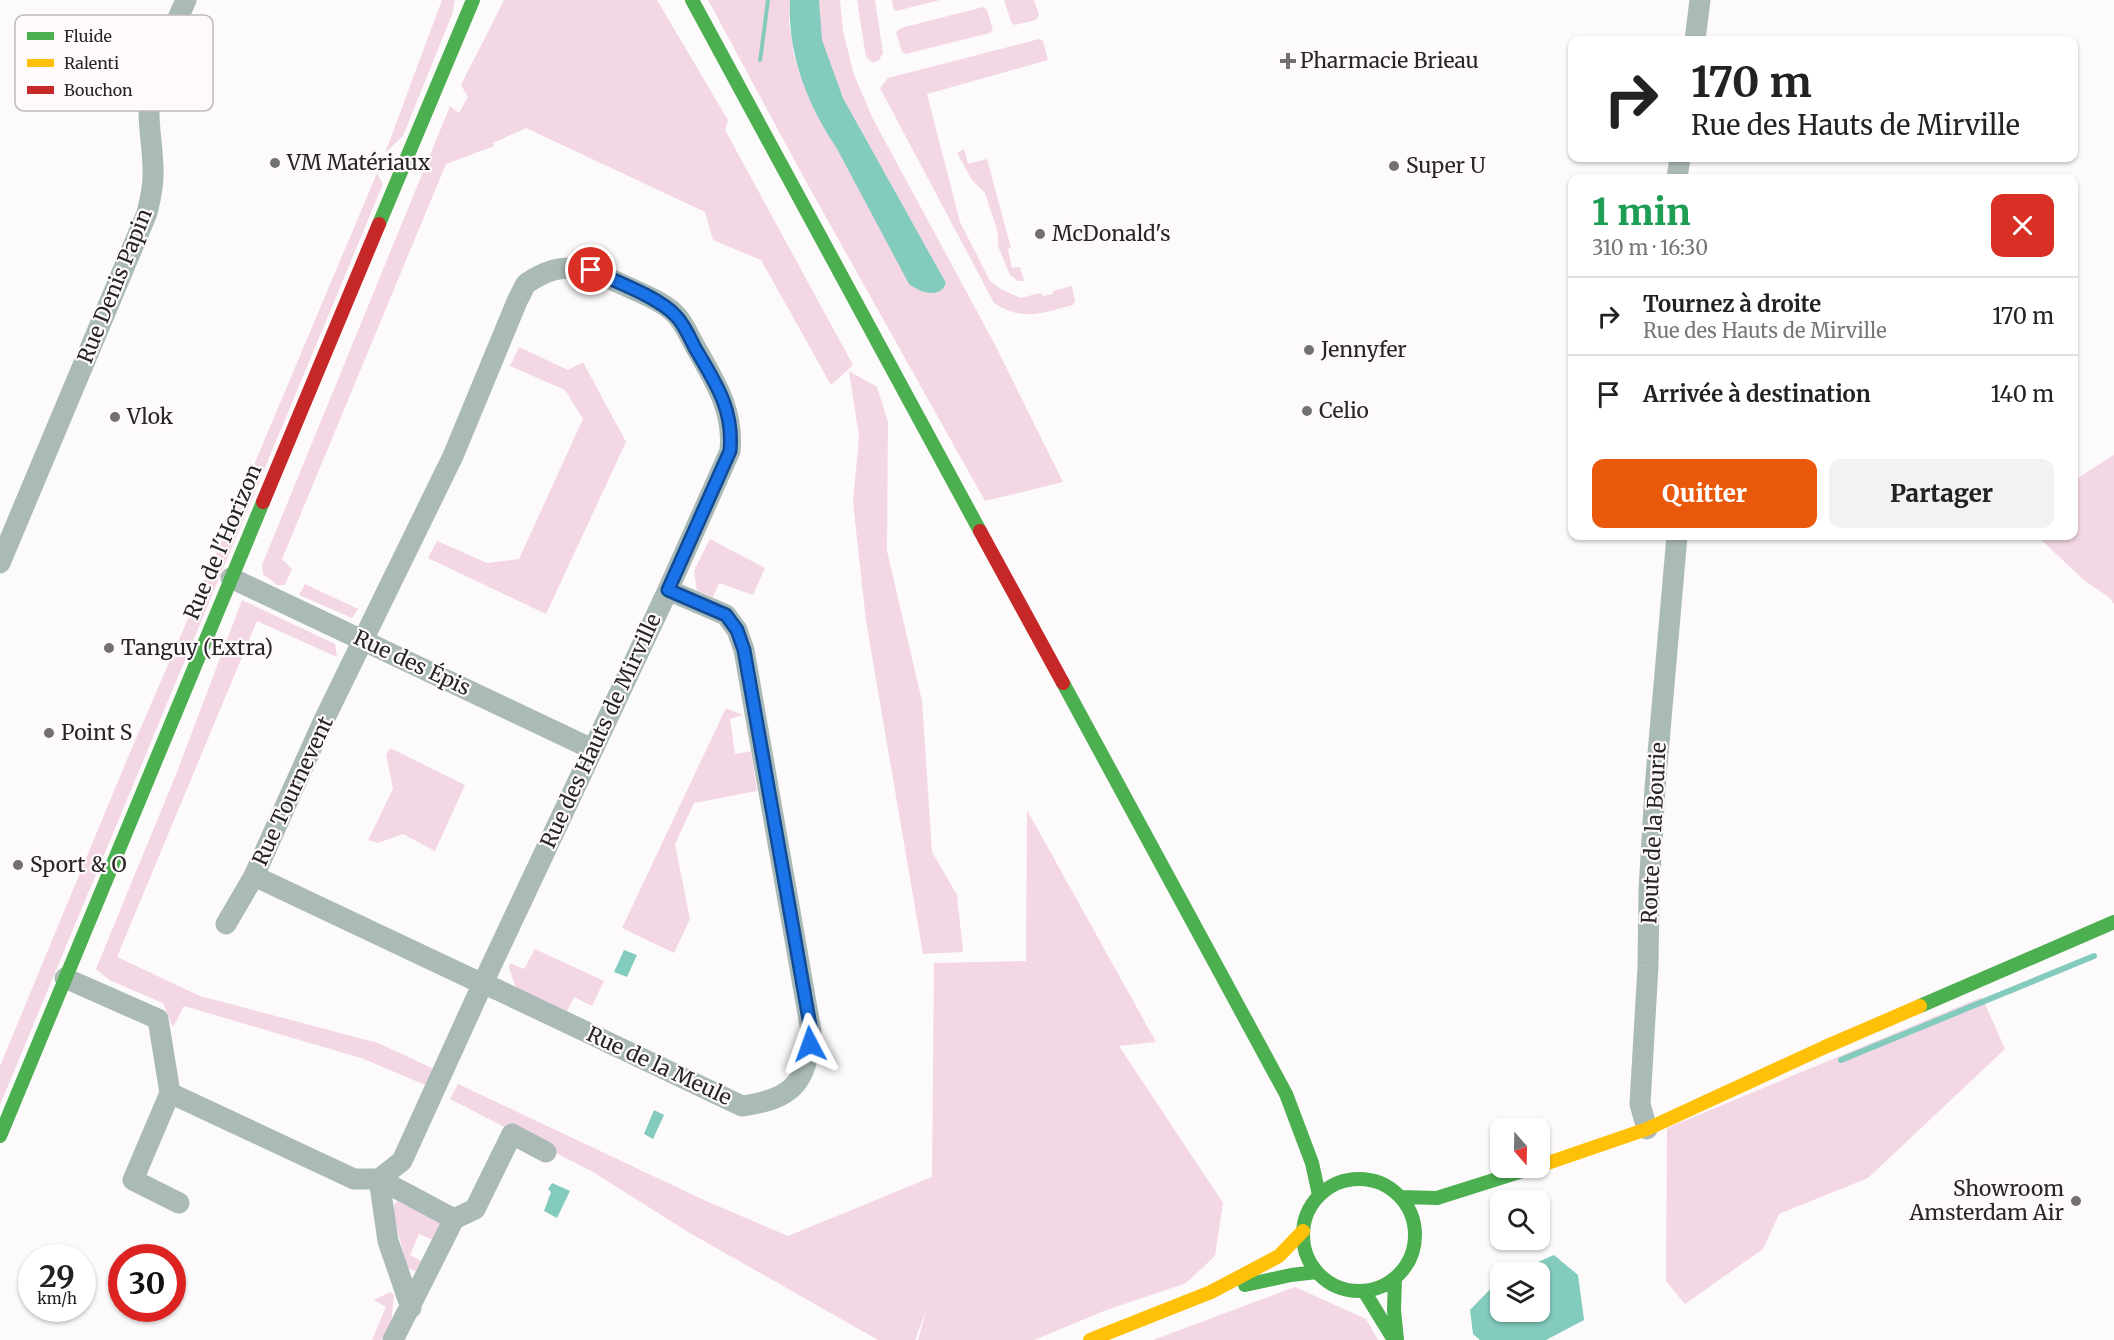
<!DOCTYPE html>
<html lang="fr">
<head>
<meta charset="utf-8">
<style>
  :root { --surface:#fff; --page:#f2f2f2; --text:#222; --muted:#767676; --line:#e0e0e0; --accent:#ea580c }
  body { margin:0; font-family:Merriweather,serif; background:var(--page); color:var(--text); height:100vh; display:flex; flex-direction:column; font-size:22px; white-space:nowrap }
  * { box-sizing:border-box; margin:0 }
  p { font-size:20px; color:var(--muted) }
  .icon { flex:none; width:33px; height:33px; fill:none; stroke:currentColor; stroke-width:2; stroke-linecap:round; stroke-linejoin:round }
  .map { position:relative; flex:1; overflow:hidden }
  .details { position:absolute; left:1568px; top:174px; width:510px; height:366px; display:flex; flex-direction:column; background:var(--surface); border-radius:12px; box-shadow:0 2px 4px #0004 }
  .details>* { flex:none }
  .banner { position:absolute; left:1568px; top:36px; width:510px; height:126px; border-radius:12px; box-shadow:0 2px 4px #0004; background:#fff; color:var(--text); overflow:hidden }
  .needle { width:39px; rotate:160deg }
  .controls { position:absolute; left:1490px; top:1118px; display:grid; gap:12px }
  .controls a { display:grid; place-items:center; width:60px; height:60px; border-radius:12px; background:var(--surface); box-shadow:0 2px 4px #0004; font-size:30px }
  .speed { position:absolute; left:18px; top:1244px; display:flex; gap:12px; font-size:30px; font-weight:700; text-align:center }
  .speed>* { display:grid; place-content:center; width:78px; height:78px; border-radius:50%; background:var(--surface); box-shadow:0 2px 4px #0004; line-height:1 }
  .speed small { font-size:15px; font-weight:400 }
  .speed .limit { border:9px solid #d22; background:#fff; color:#111 }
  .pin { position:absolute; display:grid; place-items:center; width:51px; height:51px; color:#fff; margin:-26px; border:3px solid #fff; border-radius:50%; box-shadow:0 2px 6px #0007 }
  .me { position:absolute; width:66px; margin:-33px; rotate:356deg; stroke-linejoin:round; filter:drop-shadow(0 0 4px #0008) }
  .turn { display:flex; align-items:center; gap:21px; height:126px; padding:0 24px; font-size:27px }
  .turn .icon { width:78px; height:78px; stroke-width:2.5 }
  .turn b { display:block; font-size:42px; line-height:51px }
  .round { display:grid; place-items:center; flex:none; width:63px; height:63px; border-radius:12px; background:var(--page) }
  .summary { display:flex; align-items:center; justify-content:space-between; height:102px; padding:0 24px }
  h1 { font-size:36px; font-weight:800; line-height:45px; color:#1e9e55 }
  .primary-button { display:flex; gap:12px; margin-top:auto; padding:12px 24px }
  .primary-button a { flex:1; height:69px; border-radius:12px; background:var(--accent); color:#fff; font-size:24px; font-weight:800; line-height:69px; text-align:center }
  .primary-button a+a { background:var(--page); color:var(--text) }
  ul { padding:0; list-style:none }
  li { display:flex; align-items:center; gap:18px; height:78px; padding:0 24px; border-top:2px solid var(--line) }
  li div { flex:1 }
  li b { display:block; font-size:22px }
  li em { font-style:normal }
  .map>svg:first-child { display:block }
  .green { fill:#f4d7e4 }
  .water { fill:#82cbbd }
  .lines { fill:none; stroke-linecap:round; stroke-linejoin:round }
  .stream { stroke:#82cbbd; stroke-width:6 }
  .street { stroke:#aabab6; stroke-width:21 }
  .fast { stroke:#4caf50; stroke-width:14 }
  .slow { stroke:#ffc107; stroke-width:14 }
  .jam { stroke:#c62828; stroke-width:14 }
  .route-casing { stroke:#114b97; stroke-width:15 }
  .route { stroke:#1a73e8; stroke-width:10 }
  .poi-dot { fill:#727071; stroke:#fef9fb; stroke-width:2 }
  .labels { text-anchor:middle; stroke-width:4.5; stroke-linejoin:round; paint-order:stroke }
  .poi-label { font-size:21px; fill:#272526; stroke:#fef9fb; text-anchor:start }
  .street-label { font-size:21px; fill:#272526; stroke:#fef9fb }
  .key { fill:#fef9fb; stroke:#beb9bb; stroke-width:1.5 }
  .key-label { font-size:16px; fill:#272526 }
</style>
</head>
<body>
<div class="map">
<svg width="2114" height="1340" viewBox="0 0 2114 1340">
  <rect width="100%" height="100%" fill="#fdfafb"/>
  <path class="green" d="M 442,0 L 455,0 L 453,12 L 403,136 L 385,153 Z
    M 504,0 L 657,0 L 728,120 L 725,130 L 853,365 L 831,385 L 761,260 L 713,240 L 705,212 L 526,128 L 493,143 L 494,146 L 446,164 L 282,559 L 292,569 L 285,585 L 277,585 L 263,574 L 262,565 L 450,106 L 459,113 L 468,97 L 461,85 Z
    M 708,0 L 790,0 L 789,23 L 794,55 L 799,72 L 826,132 L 944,288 L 946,283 L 843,98 L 821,40 L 819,0 L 840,0 L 843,31 L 854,75 L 873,119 L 993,341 L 1063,482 L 985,501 L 804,178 Z
    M 857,0 L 875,0 L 883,53 L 879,60 L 873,63 L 866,57 Z
    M 892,0 L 940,0 L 896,11 L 893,8 Z
    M 1004,0 L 1034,0 L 1039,15 L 1036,20 L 1015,25 L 1011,22 Z
    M 983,7 L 987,10 L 993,30 L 990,33 L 906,54 L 902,52 L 896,32 L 901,28 Z
    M 1039,39 L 1043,41 L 1048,60 L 927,94 L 960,222 L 990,281 L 1001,289 L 1020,298 L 1041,293 L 1043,296 L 1053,294 L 1053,291 L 1072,286 L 1075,301 L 1073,305 C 1041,313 1024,322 994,303 L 880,88 L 888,78 Z
    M 964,149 L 968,164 L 987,159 L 1011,248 L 1008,249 L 1012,268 L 1020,267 L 1024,281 L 1018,281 L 1010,275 L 998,246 L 998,233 L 985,193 L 972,180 L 957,153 Z
    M 377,173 L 383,184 L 0,1105 L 0,1066 L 128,757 L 224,536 Z
    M 519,347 L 568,370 L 583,362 L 626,442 L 546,614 L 428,558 L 437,541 L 487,563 L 519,559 L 583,419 L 565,390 L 510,366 Z
    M 849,371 L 877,387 L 888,422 L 887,551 L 922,701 L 932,852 L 957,895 L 963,952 L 923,954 L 866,621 L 853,502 L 859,437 Z
    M 2114,455 L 2114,604 L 2110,598 L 2085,581 L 2037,536 L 2073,536 L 2073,481 Z
    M 710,539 L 765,568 L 753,595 L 719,583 L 713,597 L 697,591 L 694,571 Z
    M 305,584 L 358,609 L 352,618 L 299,595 Z
    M 242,600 L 335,644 L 337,657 L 257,621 L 117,957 L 200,996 L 378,1043 L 434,1069 L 425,1085 L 364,1059 L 184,1006 L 173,1027 L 163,1003 L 109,980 L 96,969 L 177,772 Z
    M 726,708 L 743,715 L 730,719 L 735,754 L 751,751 L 757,791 L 694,803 L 675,844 L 690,919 L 674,953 L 622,928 Z
    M 390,748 L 465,785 L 435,851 L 403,834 L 378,843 L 368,840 L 393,789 L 386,755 Z
    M 1027,810 L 1156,1042 L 1119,1046 L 1223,1203 L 1215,1256 L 1186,1283 L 1104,1311 L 1034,1340 L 918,1340 L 927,1309 L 915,1340 L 878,1340 L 688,1232 L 593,1172 L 450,1099 L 458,1084 L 704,1200 L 788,1236 L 932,1177 L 934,963 L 1026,961 Z
    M 535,949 L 604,981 L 592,1006 L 574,997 L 567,1011 L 516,988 L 509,968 L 510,963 L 524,969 Z
    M 1982,997 L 2005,1049 L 1868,1178 L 1779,1214 L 1763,1249 L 1685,1304 L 1666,1281 L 1667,1128 Z
    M 397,1201 L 439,1218 L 441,1224 L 433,1240 L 419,1234 L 410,1255 L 423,1262 L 415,1271 L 407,1268 L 392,1208 Z
    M 1295,1287 L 1366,1319 L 1378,1340 L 1153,1340 Z
    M 390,1292 L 394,1295 L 390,1332 L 380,1340 L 372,1340 L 386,1307 L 374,1300 Z"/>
  <path class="water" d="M 766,0 L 770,0 L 762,61 L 758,62 Z
    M 790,0 L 819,0 L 822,40 L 843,98 L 946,283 C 940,300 919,292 909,284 L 836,147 C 807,104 787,52 790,0 Z
    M 624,950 L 637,955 L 627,977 L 614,972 Z
    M 654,1110 L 664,1115 L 653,1139 L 644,1134 Z
    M 552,1183 L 570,1191 L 557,1218 L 544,1211 L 551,1192 L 548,1189 Z
    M 1554,1255 L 1578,1275 L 1584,1320 L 1546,1340 L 1480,1340 L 1473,1334 L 1470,1310 L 1500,1279 L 1500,1311 L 1539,1311 L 1539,1272 L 1515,1272 Z"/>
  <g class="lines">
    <path class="stream" d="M 1841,1060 L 2094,956"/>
    <path class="street" d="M 1695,40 L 1700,0
      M 1677,178 L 1680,158
      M 0,563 L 147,213 C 150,200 153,189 153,176 C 154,153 148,129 149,106 C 151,69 172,33 186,0
      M 231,578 L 592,749
      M 226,924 L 254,876
      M 65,978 L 158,1019 L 170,1093 L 354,1179 L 379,1179 L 402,1161 L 483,983 L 668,590 L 730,451 C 734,410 715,382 696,348 C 690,338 685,325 677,316 C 666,303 645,295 630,288 C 599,274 572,258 539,276 C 535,278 530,281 527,283 C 523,287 521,295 518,299 L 453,456 L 323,722 L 254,876 L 470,978 L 498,990 L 742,1106 C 794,1099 807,1082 811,1031 L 744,650 L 737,630 L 726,615 L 668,590
      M 170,1093 L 133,1180 L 179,1203
      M 1647,1129 L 1640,1104 L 1648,966 L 1649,890 L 1655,788 L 1677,536
      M 454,1219 L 475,1209 L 512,1134 L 546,1152
      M 393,1340 L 454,1219 L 379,1179 L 388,1241 L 411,1308"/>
    <path class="fast" d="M 692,0 L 980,531
      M 379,224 L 473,0
      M 1063,683 L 1286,1094 L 1312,1163 L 1319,1195
      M 1920,1006 L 2114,922
      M 0,1136 L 263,502
      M1303 1235a56 56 0 1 1 112 0a56 56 0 1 1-112 0Z
      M 1401,1197 L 1437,1198 L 1535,1167
      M 1395,1279 L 1394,1310 L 1397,1340
      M 1245,1285 L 1291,1275 L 1317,1272
      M 1364,1291 L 1394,1340"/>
    <path class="slow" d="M 1539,1166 L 1647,1129 L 1825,1047 L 1920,1006
      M 1090,1340 L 1211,1292 L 1279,1256 L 1303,1231"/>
    <path class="jam" d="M 263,502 L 379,224
      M 980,531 L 1063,683"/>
  </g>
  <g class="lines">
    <defs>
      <path id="route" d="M 591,270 C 614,281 659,297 676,316 C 684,324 690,338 695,348 C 715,382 734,409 730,451 L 668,590 L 726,615 L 737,630 L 744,650 L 811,1031 L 810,1044"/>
    </defs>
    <use href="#route" class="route-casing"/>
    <use href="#route" class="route"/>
  </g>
  <g class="poi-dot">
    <path d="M1285 52h6v6h6v6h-6v6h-6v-6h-6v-6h6z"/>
    <circle cx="275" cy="163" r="6"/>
    <circle cx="1394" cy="166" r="6"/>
    <circle cx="1040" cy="234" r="6"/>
    <circle cx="1309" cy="350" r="6"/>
    <circle cx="1307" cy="411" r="6"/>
    <circle cx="115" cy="417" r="6"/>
    <circle cx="109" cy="648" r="6"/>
    <circle cx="49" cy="733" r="6"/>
    <circle cx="18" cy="865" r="6"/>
    <circle cx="2076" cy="1201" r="6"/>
  </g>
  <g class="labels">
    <g class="poi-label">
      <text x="1300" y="68">Pharmacie Brieau</text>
      <text x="287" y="170">VM Matériaux</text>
      <text x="1406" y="173">Super U</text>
      <text x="1052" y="241">McDonald's</text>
      <text x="1321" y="357">Jennyfer</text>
      <text x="1319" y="418">Celio</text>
      <text x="127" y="424">Vlok</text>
      <text x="121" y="655">Tanguy (Extra)</text>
      <text x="61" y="740">Point S</text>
      <text x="30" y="872">Sport &amp; O</text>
      <text x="2064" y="1196" text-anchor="end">Showroom<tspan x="2064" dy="24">Amsterdam Air</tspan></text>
    </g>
    <g class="street-label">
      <text transform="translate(115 286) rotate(-68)" y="7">Rue Denis Papin</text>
      <text transform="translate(223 542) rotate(-67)" y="7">Rue de l'Horizon</text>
      <text transform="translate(412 663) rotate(25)" y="7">Rue des Épis</text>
      <text transform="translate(601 731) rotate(-65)" y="7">Rue des Hauts de Mirville</text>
      <text transform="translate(293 791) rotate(-65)" y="7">Rue Tournevent</text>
      <text transform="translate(1654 833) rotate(-87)" y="7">Route de la Bourie</text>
      <text transform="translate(659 1066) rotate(25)" y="7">Rue de la Meule</text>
    </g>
  </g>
  <rect x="15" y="15" width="198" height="96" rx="9" class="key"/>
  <rect x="27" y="32" width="27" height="8" fill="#4caf50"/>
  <rect x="27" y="59" width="27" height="8" fill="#ffc107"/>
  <rect x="27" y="86" width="27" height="8" fill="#c62828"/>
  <g class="key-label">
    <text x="64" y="42">Fluide</text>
    <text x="64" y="69">Ralenti</text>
    <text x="64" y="96">Bouchon</text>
  </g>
</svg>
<div class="controls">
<a><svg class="needle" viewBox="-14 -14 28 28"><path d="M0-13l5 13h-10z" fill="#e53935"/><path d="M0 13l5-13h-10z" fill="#767676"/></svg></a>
<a><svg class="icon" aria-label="search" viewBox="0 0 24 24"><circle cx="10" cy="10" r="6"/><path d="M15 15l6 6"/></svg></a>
<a><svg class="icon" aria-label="layers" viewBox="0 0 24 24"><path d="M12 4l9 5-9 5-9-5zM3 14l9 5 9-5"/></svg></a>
</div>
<div class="speed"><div>29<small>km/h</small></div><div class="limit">30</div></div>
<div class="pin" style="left:591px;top:270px;background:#d93025"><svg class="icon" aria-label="arrive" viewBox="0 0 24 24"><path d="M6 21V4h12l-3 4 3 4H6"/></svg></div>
<svg class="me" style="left:810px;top:1044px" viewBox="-20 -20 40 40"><path d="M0-17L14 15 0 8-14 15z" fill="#1a73e8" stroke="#fff" stroke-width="4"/></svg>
<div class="banner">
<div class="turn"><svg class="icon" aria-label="right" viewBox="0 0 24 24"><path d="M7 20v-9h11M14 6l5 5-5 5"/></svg><div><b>170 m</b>Rue des Hauts de Mirville</div></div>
</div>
<section class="details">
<div class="summary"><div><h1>1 min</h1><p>310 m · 16:30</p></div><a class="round" style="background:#d93025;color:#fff"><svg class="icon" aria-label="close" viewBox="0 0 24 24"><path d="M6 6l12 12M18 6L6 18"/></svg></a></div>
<ul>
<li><svg class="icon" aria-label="right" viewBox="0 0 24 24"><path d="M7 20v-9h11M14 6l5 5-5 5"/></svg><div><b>Tournez à droite</b><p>Rue des Hauts de Mirville</p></div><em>170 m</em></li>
<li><svg class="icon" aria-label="arrive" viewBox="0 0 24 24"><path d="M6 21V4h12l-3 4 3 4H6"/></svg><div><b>Arrivée à destination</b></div><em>140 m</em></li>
</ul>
<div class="primary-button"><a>Quitter</a><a>Partager</a></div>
</section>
</div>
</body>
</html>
